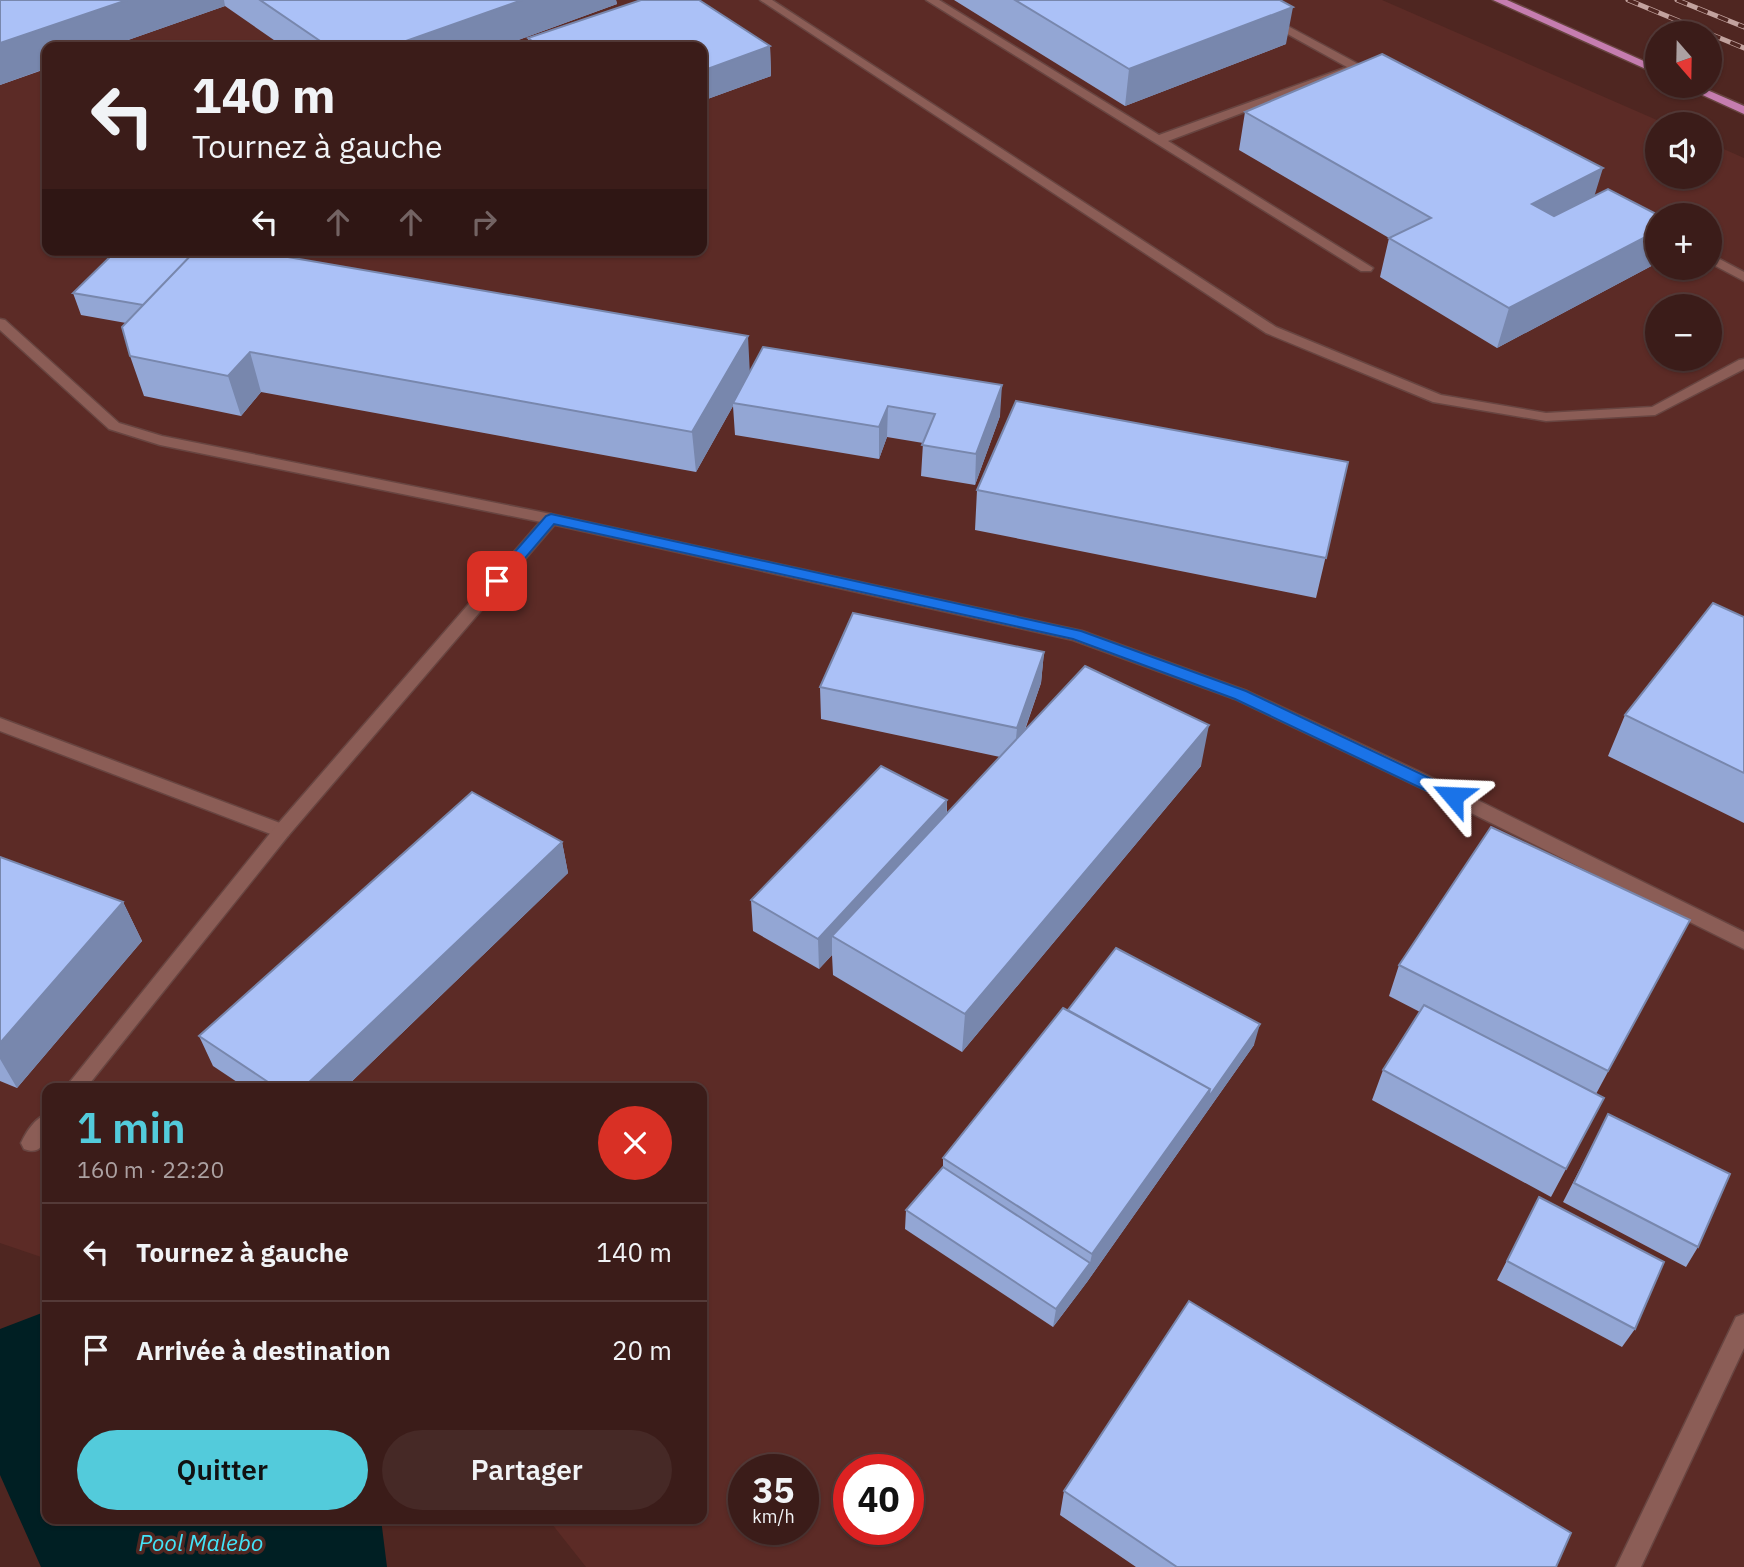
<!DOCTYPE html>
<html lang="fr">
<head>
<meta charset="utf-8">
<style>
  :root { --surface:#3b1c19; --page:#462926; --text:#f1f3f6; --muted:#aca1a2; --line:#543a38; --accent:#53cbdb }
  body { margin:0; font-family:"IBM Plex Sans",sans-serif; background:var(--page); color:var(--text); height:100vh; display:flex; flex-direction:column; font-size:26px; white-space:nowrap }
  * { box-sizing:border-box; margin:0 }
  p { font-size:23px; color:var(--muted) }
  .icon { flex:none; width:38px; height:38px; fill:none; stroke:currentColor; stroke-width:2; stroke-linecap:round; stroke-linejoin:round }
  .map { position:relative; flex:1; overflow:hidden }
  .details { position:absolute; left:42px; top:1083px; width:665px; height:441px; display:flex; flex-direction:column; background:var(--surface); border-radius:14px; box-shadow:0 2px 5px #0004,0 0 0 2px var(--line) }
  .details>* { flex:none }
  .hud { position:absolute; left:42px; top:42px; width:665px; height:214px; border-radius:14px; box-shadow:0 2px 5px #0004,0 0 0 2px var(--line); background:#3b1c19; color:var(--text); overflow:hidden }
  .needle { width:46px; rotate:160deg }
  .fabs { position:absolute; left:1645px; top:21px; display:grid; gap:14px }
  .fabs a { display:grid; place-items:center; width:77px; height:77px; border-radius:50%; background:var(--surface); box-shadow:0 2px 5px #0004,0 0 0 2px var(--line); font-size:35px }
  .speed { position:absolute; left:728px; top:1454px; display:flex; gap:14px; font-size:35px; font-weight:700; text-align:center }
  .speed>* { display:grid; place-content:center; width:91px; height:91px; border-radius:50%; background:var(--surface); box-shadow:0 2px 5px #0004,0 0 0 2px var(--line); line-height:1 }
  .speed small { font-size:18px; font-weight:400 }
  .speed .limit { border:10px solid #d22; background:#fff; color:#111 }
  .pin { position:absolute; display:grid; place-items:center; width:60px; height:60px; color:#fff; margin:-30px; border-radius:14px; box-shadow:0 4px 10px #0006 }
  .me { position:absolute; width:77px; margin:-38px; rotate:296deg; stroke-linejoin:round; filter:drop-shadow(0 0 5px #0008) }
  .turn { display:flex; align-items:center; gap:24px; height:147px; padding:0 35px; font-size:32px }
  .turn .icon { width:91px; height:91px; stroke-width:2.5 }
  .turn b { display:block; font-size:49px; line-height:60px }
  .lanes { display:flex; align-items:center; height:66px; padding:0 35px; background:#0003; justify-content:center; gap:35px; direction:ltr }
  .lanes .off { opacity:.35 }
  .round { display:grid; place-items:center; flex:none; width:74px; height:74px; border-radius:37px; background:var(--page) }
  .head { display:flex; align-items:center; justify-content:space-between; height:119px; padding:0 35px }
  h1 { font-size:42px; font-weight:600; line-height:52px; color:var(--accent) }
  .primary-button { display:flex; gap:14px; margin-top:auto; padding:14px 35px }
  .primary-button a { flex:1; height:80px; border-radius:42px; background:var(--accent); color:#111; font-size:28px; font-weight:600; line-height:80px; text-align:center }
  .primary-button a+a { background:var(--page); color:var(--text) }
  ul { padding:0; list-style:none }
  li { display:flex; align-items:center; gap:21px; height:98px; padding:0 35px; border-top:2px solid var(--line) }
  li div { flex:1 }
  li b { display:block; font-size:26px }
  li em { font-style:normal }
  .map>svg:first-child { display:block }
  .built { fill:#5c2b26; fill-rule:evenodd }
  .water { fill:#001f23 }
  .lines { fill:none; stroke-linecap:round; stroke-linejoin:round }
  .lane-casing { stroke:#684541; stroke-width:3 }
  .street-casing { stroke:#684541; stroke-width:3 }
  .secondary-casing { stroke:#684541; stroke-width:3 }
  .primary-casing { stroke:#684541; stroke-width:3 }
  .lane { fill:#8b5d56; fill-rule:evenodd }
  .street { fill:#8b5d56; fill-rule:evenodd }
  .secondary { fill:#8b5d56; fill-rule:evenodd }
  .primary { fill:#c67db0; fill-rule:evenodd }
  .rail-casing { stroke:#c2a29e; stroke-width:5 }
  .rail { stroke:#4f2621; stroke-width:3.5; stroke-dasharray:11; stroke-linecap:butt }
  .wall { fill:#93a6d4 }
  .shaded-wall { fill:#7887ad }
  .building { fill:#abc1f7; stroke:#7887ad; stroke-width:2 }
  .route { fill:#1a73e8; stroke:#114b97; stroke-width:2 }
  .labels { text-anchor:middle; stroke-width:7; stroke-linejoin:round; paint-order:stroke }
  .near-water-label { font-size:23px; font-style:italic; fill:#43e3f8; stroke:#4f2621 }
</style>
</head>
<body>
<div class="map">
<svg width="1744" height="1567" viewBox="0 0 1744 1567">
  <rect width="100%" height="100%" fill="#4f2621"/>
  <path class="built" d="M 0,0 L 1382,0 L 1666,124 L 1657,124 L 1657,177 L 1710,177 L 1710,143 L 1744,158 L 1744,1567 L 586,1567 L 548,1519 L 702,1519 L 702,1088 L 47,1088 L 47,1259 L 0,1243 ZM 47,47 L 702,47 L 702,250 L 47,250 ZM 1657,215 L 1710,215 L 1710,268 L 1657,268 ZM 1657,306 L 1710,306 L 1710,359 L 1657,359 ZM 744,1470 L 803,1470 L 803,1530 L 744,1530 ZM 849,1470 L 908,1470 L 908,1530 L 849,1530 Z"/>
  <path class="water" d="M 47,1311 L 47,1519 L 160,1519 L 162,1522 L 163,1519 L 381,1519 L 387,1567 L 41,1567 L 0,1475 L 0,1329 Z"/>
  <g class="lines">
    <defs>
      <path id="lane" d="M 760,0 L 772,0 L 1276,327 L 1441,395 L 1546,413 L 1652,407 L 1739,360 L 1744,359 L 1744,369 L 1655,415 L 1546,421 L 1433,402 L 1266,333 Z
        M 926,0 L 939,0 L 1159,135 L 1347,67 L 1226,0 L 1239,0 L 1377,74 L 1377,78 L 1369,78 L 1351,69 L 1350,72 L 1168,141 L 1373,268 L 1371,271 L 1361,271 Z
        M 1710,254 L 1744,272 L 1744,281 L 1710,263 Z
        M 0,718 L 288,826 L 291,831 L 288,836 L 276,836 L 0,731 Z"/>
      <path id="street" d="M 551,514 L 559,519 L 556,523 L 288,836 L 86,1088 L 65,1088 L 276,826 L 546,515 Z
        M 47,1114 C 48,1130 47,1158 24,1149 L 21,1143 C 26,1132 35,1118 47,1114 Z
        M 1744,1314 L 1744,1348 L 1641,1567 L 1616,1567 L 1736,1317 Z"/>
      <path id="secondary" d="M 0,319 L 5,320 L 119,423 L 162,436 L 551,514 L 1082,631 L 1247,691 L 1435,779 L 1744,932 L 1744,949 L 1423,789 L 1235,699 L 1073,640 L 551,524 L 160,445 L 109,429 L 0,330 Z"/>
      <path id="primary" d="M 1493,0 L 1507,0 L 1657,67 L 1657,74 Z
        M 1683,86 L 1698,86 L 1744,106 L 1744,114 Z"/>
    </defs>
    <use href="#lane" class="lane-casing"/>
    <use href="#street" class="street-casing"/>
    <use href="#secondary" class="secondary-casing"/>
    <use href="#primary" class="primary-casing"/>
    <use href="#lane" class="lane"/>
    <use href="#street" class="street"/>
    <use href="#secondary" class="secondary"/>
    <use href="#primary" class="primary"/>
    <defs>
      <path id="rail" d="M 1628,0 L 1708,33
        M 1677,0 L 1744,27
        M 1710,34 L 1744,48"/>
    </defs>
    <use href="#rail" class="rail-casing"/>
    <use href="#rail" class="rail"/>
  </g>
  <path class="wall" d="M 0,0 L 616,0 L 617,4 L 499,47 L 284,47 L 225,6 L 0,85 Z
    M 641,0 L 699,0 L 770,46 L 771,76 L 702,101 L 702,47 L 529,47 L 528,38 Z
    M 954,0 L 1280,0 L 1286,44 L 1125,106 Z
    M 1245,112 L 1595,195 L 1657,215 L 1657,263 L 1497,348 L 1380,277 L 1389,238 L 1239,150 Z
    M 73,293 L 750,371 L 1000,416 L 975,485 L 921,476 L 923,443 L 887,437 L 879,459 L 735,435 L 733,406 L 696,472 L 261,392 L 241,416 L 144,396 L 130,356 L 126,323 L 81,315 Z
    M 1348,462 L 1316,598 L 975,530 L 977,490 Z
    M 1744,617 L 1744,823 L 1608,756 L 1625,715 Z
    M 1044,652 L 1041,683 L 1025,730 L 1201,766 L 962,1052 L 833,975 L 832,955 L 819,969 L 753,931 L 751,900 L 947,800 L 947,813 L 1000,757 L 821,719 L 820,687 Z
    M 562,842 L 568,873 L 345,1088 L 246,1088 L 213,1066 L 199,1036 Z
    M 0,857 L 123,902 L 142,941 L 17,1088 L 0,1081 Z
    M 1690,920 L 1596,1094 L 1604,1098 L 1551,1197 L 1372,1100 L 1383,1070 L 1420,1012 L 1389,996 L 1399,965 Z
    M 1068,1010 L 1254,1045 L 1087,1282 L 1053,1327 L 905,1229 L 906,1210 L 943,1167 L 943,1158 Z
    M 1598,1134 L 1698,1247 L 1686,1267 L 1563,1202 Z
    M 1529,1217 L 1635,1329 L 1622,1347 L 1497,1280 Z
    M 1064,1491 L 1556,1567 L 1136,1567 L 1060,1515 Z"/>
  <path class="shaded-wall" d="M 127,0 L 224,0 L 225,6 L 108,47 L 47,47 L 47,68 L 0,85 L 0,43 Z
    M 522,0 L 616,0 L 617,4 L 499,47 L 389,47 Z
    M 1293,7 L 1286,44 L 1125,106 L 1129,69 Z
    M 770,46 L 771,76 L 702,101 L 702,71 Z
    M 1603,168 L 1591,207 L 1520,243 L 1532,204 Z
    M 1657,231 L 1657,263 L 1497,348 L 1509,308 Z
    M 748,336 L 750,376 L 733,403 L 733,406 L 696,472 L 692,432 Z
    M 250,352 L 261,392 L 241,416 L 228,376 Z
    M 1002,385 L 1000,416 L 975,485 L 976,454 Z
    M 888,406 L 887,437 L 879,459 L 879,427 Z
    M 1044,652 L 1041,683 L 1014,760 L 1017,728 Z
    M 1209,725 L 1201,766 L 962,1052 L 965,1014 Z
    M 947,800 L 946,831 L 832,936 L 832,955 L 819,969 L 818,939 Z
    M 562,842 L 568,873 L 345,1088 L 303,1088 Z
    M 123,902 L 142,941 L 17,1088 L 0,1059 L 0,1043 Z
    M 1260,1024 L 1254,1045 L 1087,1282 L 1053,1327 L 1056,1309 L 1090,1263 L 1092,1254 L 1210,1089 Z"/>
  <path class="building" d="M 0,0 L 127,0 L 0,43 Z
    M 260,0 L 522,0 L 389,47 L 329,47 Z
    M 641,0 L 699,0 L 770,46 L 702,71 L 702,47 L 540,47 L 528,38 Z
    M 1015,0 L 1280,0 L 1293,7 L 1129,69 Z
    M 1382,54 L 1603,168 L 1532,204 L 1554,216 L 1608,189 L 1658,215 L 1657,215 L 1657,231 L 1509,308 L 1389,238 L 1431,218 L 1245,112 Z
    M 117,250 L 196,250 L 143,305 L 73,293 Z
    M 196,250 L 247,250 L 748,336 L 692,432 L 250,352 L 228,376 L 130,356 L 122,327 Z
    M 763,347 L 1002,385 L 976,454 L 922,445 L 935,414 L 888,406 L 879,427 L 733,403 Z
    M 1016,401 L 1348,462 L 1326,558 L 977,490 Z
    M 1713,603 L 1744,617 L 1744,773 L 1625,715 Z
    M 853,613 L 1044,652 L 1017,728 L 820,687 Z
    M 1085,666 L 1209,725 L 965,1014 L 832,936 Z
    M 881,766 L 947,800 L 818,939 L 751,900 Z
    M 472,792 L 562,842 L 303,1088 L 277,1088 L 199,1036 Z
    M 1491,827 L 1690,920 L 1608,1071 L 1399,965 Z
    M 0,857 L 123,902 L 0,1043 Z
    M 1116,948 L 1260,1024 L 1208,1098 L 1210,1089 L 1068,1010 Z
    M 1424,1005 L 1604,1098 L 1566,1169 L 1383,1070 Z
    M 1063,1008 L 1210,1089 L 1092,1254 L 943,1158 Z
    M 1608,1114 L 1730,1174 L 1698,1247 L 1574,1183 Z
    M 943,1167 L 1090,1263 L 1056,1309 L 906,1210 Z
    M 1539,1197 L 1664,1262 L 1635,1329 L 1507,1261 Z
    M 1189,1301 L 1571,1533 L 1556,1567 L 1177,1567 L 1064,1491 Z"/>
  <path class="route" d="M 551,514 L 1081,631 L 1246,691 L 1459,792 L 1461,796 L 1453,802 L 1448,801 L 1235,699 L 1073,639 L 554,524 L 502,585 L 492,585 L 490,581 L 492,578 L 546,516 Z"/>
  <g class="labels">
    <g class="near-water-label">
      <text x="201" y="1551">Pool Malebo</text>
    </g>
  </g>
</svg>
<div class="fabs">
<a><svg class="needle" viewBox="-14 -14 28 28"><path d="M0-13l5 13h-10z" fill="#e53935"/><path d="M0 13l5-13h-10z" fill="#aca1a2"/></svg></a>
<a><svg class="icon" aria-label="sound" viewBox="0 0 24 24"><path d="M4 9h4l5-4v14l-5-4H4zM17 9q2 3 0 6"/></svg></a>
<a>+</a>
<a>−</a>
</div>
<div class="speed"><div>35<small>km/h</small></div><div class="limit">40</div></div>
<div class="pin" style="left:497px;top:581px;background:#d93025"><svg class="icon" aria-label="arrive" viewBox="0 0 24 24"><path d="M6 21V4h12l-3 4 3 4H6"/></svg></div>
<svg class="me" style="left:1453px;top:796px" viewBox="-20 -20 40 40"><path d="M0-17L14 15 0 8-14 15z" fill="#1a73e8" stroke="#fff" stroke-width="4"/></svg>
<div class="hud">
<div class="turn"><svg class="icon" aria-label="left" viewBox="0 0 24 24"><path d="M17 20v-9H6M10 6l-5 5 5 5"/></svg><div><b>140 m</b>Tournez à gauche</div></div>
<div class="lanes"><svg class="icon" aria-label="left" viewBox="0 0 24 24"><path d="M17 20v-9H6M10 6l-5 5 5 5"/></svg><svg class="icon off" aria-label="ahead" viewBox="0 0 24 24"><path d="M12 20V5M6 11l6-6 6 6"/></svg><svg class="icon off" aria-label="ahead" viewBox="0 0 24 24"><path d="M12 20V5M6 11l6-6 6 6"/></svg><svg class="icon off" aria-label="right" viewBox="0 0 24 24"><path d="M7 20v-9h11M14 6l5 5-5 5"/></svg></div>
</div>
<section class="details">
<div class="head"><div><h1>1 min</h1><p>160 m · 22:20</p></div><a class="round" style="background:#d93025;color:#fff"><svg class="icon" aria-label="close" viewBox="0 0 24 24"><path d="M6 6l12 12M18 6L6 18"/></svg></a></div>
<ul>
<li><svg class="icon" aria-label="left" viewBox="0 0 24 24"><path d="M17 20v-9H6M10 6l-5 5 5 5"/></svg><div><b>Tournez à gauche</b></div><em>140 m</em></li>
<li><svg class="icon" aria-label="arrive" viewBox="0 0 24 24"><path d="M6 21V4h12l-3 4 3 4H6"/></svg><div><b>Arrivée à destination</b></div><em>20 m</em></li>
</ul>
<div class="primary-button"><a>Quitter</a><a>Partager</a></div>
</section>
</div>
</body>
</html>
